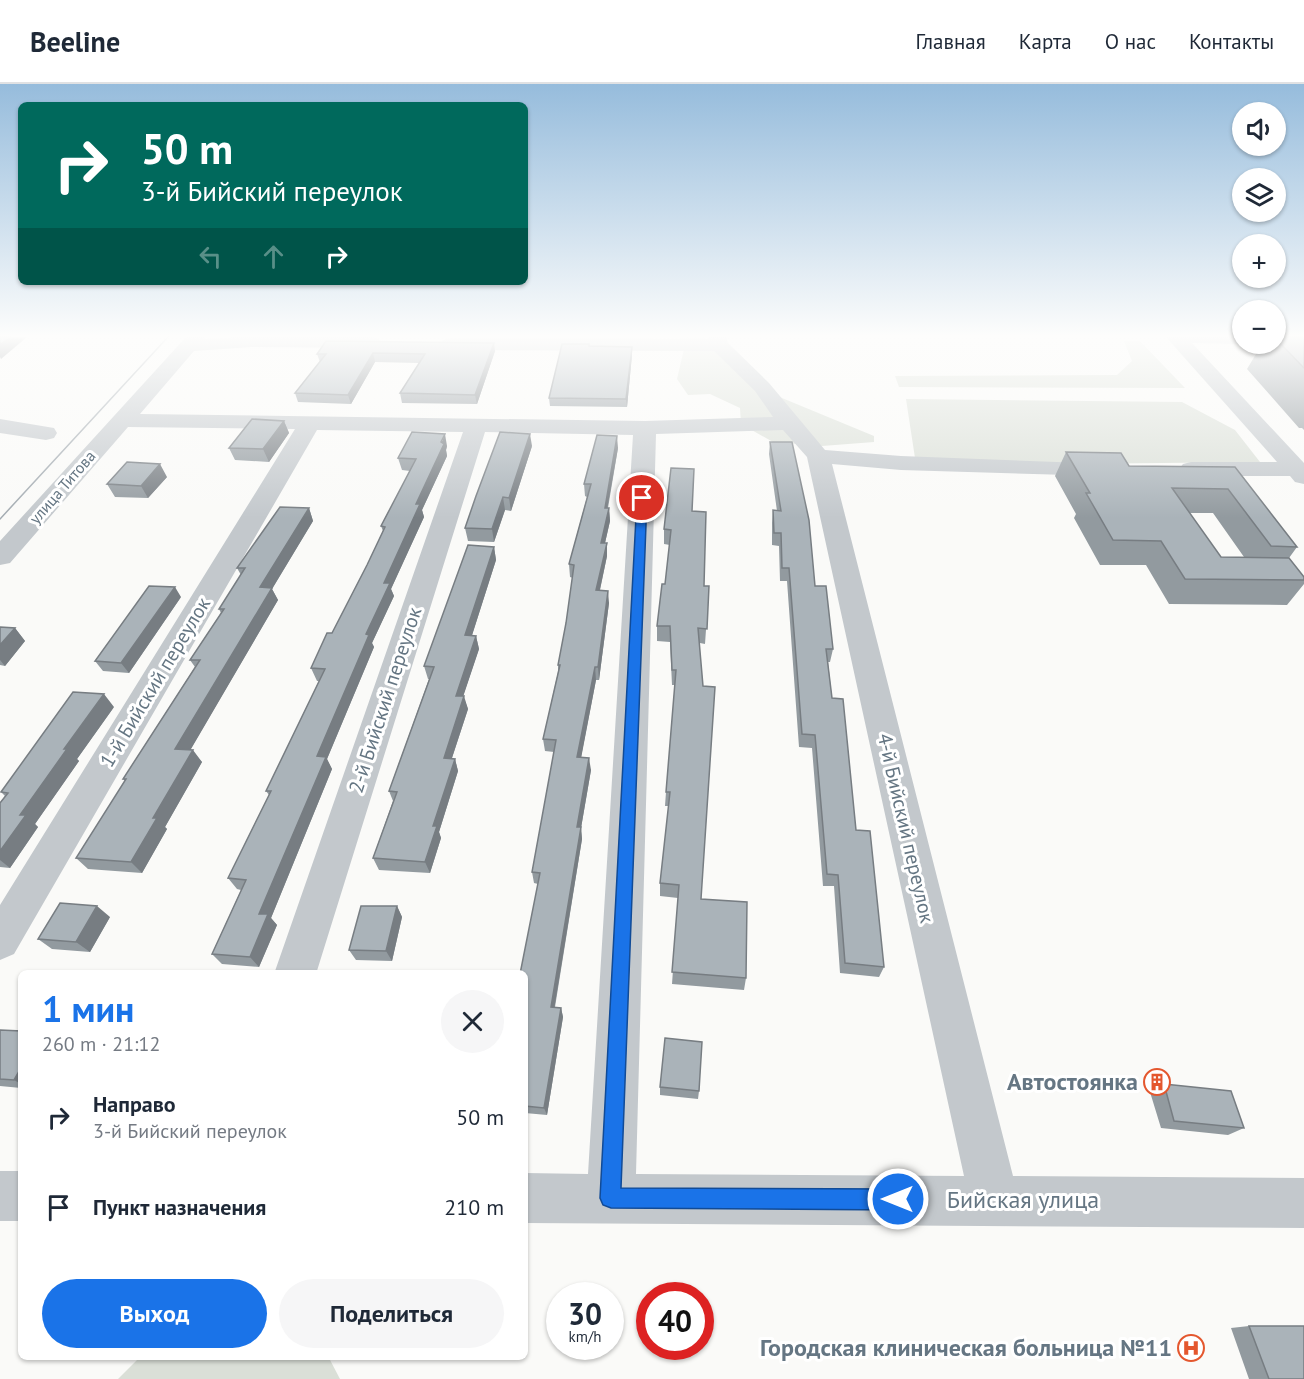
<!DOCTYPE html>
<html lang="ru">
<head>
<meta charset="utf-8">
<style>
  :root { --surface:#fff; --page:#f6f6f7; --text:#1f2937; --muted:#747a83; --line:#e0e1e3; --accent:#1a73e8 }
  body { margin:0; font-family:"PT Sans",sans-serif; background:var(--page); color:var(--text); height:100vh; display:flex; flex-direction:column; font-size:22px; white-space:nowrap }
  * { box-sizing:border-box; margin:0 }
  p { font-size:20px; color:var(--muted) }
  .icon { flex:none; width:33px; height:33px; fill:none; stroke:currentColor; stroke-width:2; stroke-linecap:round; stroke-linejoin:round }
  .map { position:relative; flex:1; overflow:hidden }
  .drawer { position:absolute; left:18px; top:886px; width:510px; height:390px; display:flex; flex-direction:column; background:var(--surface); border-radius:9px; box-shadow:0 2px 4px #0004 }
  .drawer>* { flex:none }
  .guide { position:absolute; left:18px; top:18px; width:510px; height:183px; border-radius:9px; box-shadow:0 2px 4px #0004; background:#00695c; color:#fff; overflow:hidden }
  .tools { position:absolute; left:1232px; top:18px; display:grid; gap:12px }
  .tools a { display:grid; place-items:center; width:54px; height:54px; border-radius:50%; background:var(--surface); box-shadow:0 2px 4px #0004; font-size:30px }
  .speed { position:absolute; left:546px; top:1198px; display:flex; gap:12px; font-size:30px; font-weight:700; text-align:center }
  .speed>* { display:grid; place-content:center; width:78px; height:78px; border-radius:50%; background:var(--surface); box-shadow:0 2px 4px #0004; line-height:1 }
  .speed small { font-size:15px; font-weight:400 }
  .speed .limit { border:9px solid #d22; background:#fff; color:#111 }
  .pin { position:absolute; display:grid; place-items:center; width:51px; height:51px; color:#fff; margin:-26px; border:3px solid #fff; border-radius:50%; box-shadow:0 2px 6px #0007 }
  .me { position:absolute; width:66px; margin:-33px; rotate:270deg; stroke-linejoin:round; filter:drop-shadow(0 0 4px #0008) }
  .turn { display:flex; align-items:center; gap:21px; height:126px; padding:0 24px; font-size:27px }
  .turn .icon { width:78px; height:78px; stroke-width:2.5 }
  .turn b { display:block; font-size:42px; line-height:51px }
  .lanes { display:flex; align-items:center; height:57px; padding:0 24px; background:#0003; justify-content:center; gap:30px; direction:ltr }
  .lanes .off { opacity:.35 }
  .round { display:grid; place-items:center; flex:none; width:63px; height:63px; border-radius:32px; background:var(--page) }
  .summary { display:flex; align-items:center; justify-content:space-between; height:102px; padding:0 24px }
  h1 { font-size:36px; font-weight:700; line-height:45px; color:var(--accent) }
  .button { display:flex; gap:12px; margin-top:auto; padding:12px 24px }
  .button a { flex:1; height:69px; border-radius:36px; background:var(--accent); color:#fff; font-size:24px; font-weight:700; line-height:69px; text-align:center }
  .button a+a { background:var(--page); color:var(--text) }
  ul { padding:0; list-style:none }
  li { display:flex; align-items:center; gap:18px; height:90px; padding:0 24px }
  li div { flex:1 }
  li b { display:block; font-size:22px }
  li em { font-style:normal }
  header { display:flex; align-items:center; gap:36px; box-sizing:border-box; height:84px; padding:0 30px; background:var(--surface); border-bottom:2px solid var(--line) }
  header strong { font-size:28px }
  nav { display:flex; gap:33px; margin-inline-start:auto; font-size:21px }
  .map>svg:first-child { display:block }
  .green { fill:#dadfd7 }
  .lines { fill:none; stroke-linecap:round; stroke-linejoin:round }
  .minor { fill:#c3c8cc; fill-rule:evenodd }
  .tram { stroke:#a2aab0; stroke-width:1.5 }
  .wall { fill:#929a9f; fill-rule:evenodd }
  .shaded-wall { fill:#777d82 }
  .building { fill:#aab3b9; stroke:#777d82; stroke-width:1.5 }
  .route { fill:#1a73e8; stroke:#114b97; stroke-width:1.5 }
  .labels { text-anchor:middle; stroke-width:6; stroke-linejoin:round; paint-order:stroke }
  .far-street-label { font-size:16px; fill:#657683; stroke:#fff }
  .street-label { font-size:20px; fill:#657683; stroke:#fff }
  .near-poi-label { font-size:24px; font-weight:bold; fill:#657683; stroke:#fff; text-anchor:end }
  .near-street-label { font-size:24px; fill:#657683; stroke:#fff }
</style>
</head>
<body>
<header>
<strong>Beeline</strong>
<nav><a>Главная</a><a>Карта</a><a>О нас</a><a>Контакты</a></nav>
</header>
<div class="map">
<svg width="1304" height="1295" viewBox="0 0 1304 1295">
  <rect width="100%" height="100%" fill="#fafaf8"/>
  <path class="green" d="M 679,253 L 704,253 L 758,304 L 874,352 L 874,358 L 822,362 L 773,358 L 741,340 L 740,324 L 710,310 L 688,311 L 677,295 L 684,265 Z
    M 1124,257 L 1140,257 L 1185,304 L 899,303 L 895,292 L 1117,291 L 1132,277 Z
    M 906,315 L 1182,318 L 1235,346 L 1260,378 L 1064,380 L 915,374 Z
    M 139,1274 L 329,1274 L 340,1295 L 118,1295 Z"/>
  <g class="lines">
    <path class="minor" d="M 186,253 L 205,253 L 204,255 L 235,253 L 372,253 L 378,254 L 381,258 L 378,262 L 371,264 L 252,263 L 194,267 L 140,330 L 645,337 L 773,333 L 755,307 L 714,267 L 450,266 L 443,264 L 440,260 L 443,256 L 450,254 L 708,255 L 708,253 L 726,253 L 728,259 L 769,299 L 825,366 L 901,372 L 1111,380 L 1115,385 L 1111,390 L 1103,392 L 901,386 L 832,380 L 1013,1092 L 1304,1094 L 1304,1144 L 525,1139 L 525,1089 L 588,1090 L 633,351 L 485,348 L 316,890 L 274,890 L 463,348 L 317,346 L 14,870 L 0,876 L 0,821 L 295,345 L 128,343 L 10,479 L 0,481 L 0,457 ZM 783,346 L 807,373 L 964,1092 L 636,1090 L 656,350 Z
      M 1166,253 L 1242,253 L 1242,260 L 1192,259 L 1304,379 L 1304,400 L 1295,398 L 1290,392 L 1191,392 L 1183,390 L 1179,385 L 1183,380 L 1191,378 L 1277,378 Z
      M 0,335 L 54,344 L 57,349 L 54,354 L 46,356 L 0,349 Z
      M 0,1087 L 21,1087 L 21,1137 L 0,1137 Z"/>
    <path class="tram" d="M 0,435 L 168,253"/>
  </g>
  <path class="wall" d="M 1275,253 L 1304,253 L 1304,346 L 1302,344 L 1299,344 L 1247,285 L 1262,260 L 1275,260 Z
    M 632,263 L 632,271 L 627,323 L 550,322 L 549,314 Z
    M 495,267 L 477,320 L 402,319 L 400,309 L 419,279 L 375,278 L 351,320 L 298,318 L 295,309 L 320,278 L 317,270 Z
    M 284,337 L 289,349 L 269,378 L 235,376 L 229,364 Z
    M 770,358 L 815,502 L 833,565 L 830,578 L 828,578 L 832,614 L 856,746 L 884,883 L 879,893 L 840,889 L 834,802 L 823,802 L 812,664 L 799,663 L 787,497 L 780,497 L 779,462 L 772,461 L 772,439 L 773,426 L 777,427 L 769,370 Z
    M 447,362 L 446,366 L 447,372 L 422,426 L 424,433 L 391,505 L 394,512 L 372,559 L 374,563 L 327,675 L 332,685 L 271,834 L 277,841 L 259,883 L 222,880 L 212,870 L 241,806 L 237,805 L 228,794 L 269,711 L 266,707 L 319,597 L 317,597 L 311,584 L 332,549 L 367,481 L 383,447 L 381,442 L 410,387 L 402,386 L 398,374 Z
    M 532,362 L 511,427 L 505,426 L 494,458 L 468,457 L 465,444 Z
    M 618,364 L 608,424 L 609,424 L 610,437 L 605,459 L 607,459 L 607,472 L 600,506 L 609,519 L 599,596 L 596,596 L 581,673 L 591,686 L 581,744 L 582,755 L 555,923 L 561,924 L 563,933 L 547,1031 L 525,1029 L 525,890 L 538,800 L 534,799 L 532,788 L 554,668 L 545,667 L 543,655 L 558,588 L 558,581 L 566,539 L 573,494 L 570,493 L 569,480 L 587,413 L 585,412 L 584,400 Z
    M 1066,368 L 1129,382 L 1235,383 L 1297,463 L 1289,474 L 1304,493 L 1304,500 L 1287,521 L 1169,520 L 1146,481 L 1100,481 L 1074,434 L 1076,430 L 1055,392 ZM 1189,429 L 1213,429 L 1244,473 L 1221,473 Z
    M 167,393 L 148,414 L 115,413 L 107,400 Z
    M 309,424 L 313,437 L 272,505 L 278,516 L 190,666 L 202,678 L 165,743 L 167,745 L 142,789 L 88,785 L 76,774 L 125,697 L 123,695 L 195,583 L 190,576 L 221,529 L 219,525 L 241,491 L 237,484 Z
    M 692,427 L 704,502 L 709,502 L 705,560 L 700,559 L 701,815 L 746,894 L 744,906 L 672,900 L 678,814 L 660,812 L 660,799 L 669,722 L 665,722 L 666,708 L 675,601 L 672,601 L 670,558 L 657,557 L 657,542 L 665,500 L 670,461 L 664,460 L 664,445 Z
    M 494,463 L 496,476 L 472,551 L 476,552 L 479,565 L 463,612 L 468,625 L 452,674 L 455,675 L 458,687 L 439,748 L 441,754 L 430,789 L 379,786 L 373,774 L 393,717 L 389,707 L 429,595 L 428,595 L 424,582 Z
    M 181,513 L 129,589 L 103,587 L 95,577 Z
    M 0,543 L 15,544 L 25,557 L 5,582 L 0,581 Z
    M 114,623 L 77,675 L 79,677 L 35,740 L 38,743 L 10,784 L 0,783 L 0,719 L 5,712 L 1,708 Z
    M 397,822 L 402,833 L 392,877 L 356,876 L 349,866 Z
    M 110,833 L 90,868 L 52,865 L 38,855 Z
    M 0,946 L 21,947 L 21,1004 L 0,1002 Z
    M 1164,1000 L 1244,1044 L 1228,1051 L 1161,1044 L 1150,1008 Z
    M 660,1003 L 699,1007 L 698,1015 L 660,1011 Z
    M 1249,1242 L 1304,1295 L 1249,1295 L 1231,1244 Z"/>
  <path class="shaded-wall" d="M 10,253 L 27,253 L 1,275 L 0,273 L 0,261 Z
    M 494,259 L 495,267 L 477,320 L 475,311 Z
    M 632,263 L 632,271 L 627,323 L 626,315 Z
    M 373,269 L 375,278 L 351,320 L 348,311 Z
    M 284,337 L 289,349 L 269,378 L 263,365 Z
    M 445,350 L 447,362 L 446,366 L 447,372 L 422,426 L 424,433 L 391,505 L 394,512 L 372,559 L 374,563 L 327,675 L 332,685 L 271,834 L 277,841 L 259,883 L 250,873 L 259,830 L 317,672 L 366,550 L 384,499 Z
    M 530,350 L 532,362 L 511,427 L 509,414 Z
    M 617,352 L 618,364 L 605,437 L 605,424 Z
    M 160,380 L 167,393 L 148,414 L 141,402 Z
    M 503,413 L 505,426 L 494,458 L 492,445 Z
    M 309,424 L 313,437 L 272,505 L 278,516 L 184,677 L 175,665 L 260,503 Z
    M 609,424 L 610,437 L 602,472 L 601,459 Z
    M 607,459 L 607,472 L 597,519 L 596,506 Z
    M 494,463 L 496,476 L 468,564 L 465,551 Z
    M 175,503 L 181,513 L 129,589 L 121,579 Z
    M 608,507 L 609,519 L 599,596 L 598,583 Z
    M 15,544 L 25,557 L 5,582 L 0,576 L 0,561 Z
    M 476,552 L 479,565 L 459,625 L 456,612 Z
    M 595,583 L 596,596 L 579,685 L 577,673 Z
    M 104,610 L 114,623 L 77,675 L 79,677 L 35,740 L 38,743 L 10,784 L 0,776 L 0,767 L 20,731 L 64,665 Z
    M 464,612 L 468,625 L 448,686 L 444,674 Z
    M 193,666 L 202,678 L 165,743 L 167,745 L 142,789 L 131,778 L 153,734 Z
    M 589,674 L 591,686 L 581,744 L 582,755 L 553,932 L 551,923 L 577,743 Z
    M 455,675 L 458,687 L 439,748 L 441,754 L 430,789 L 425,778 L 433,742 Z
    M 97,822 L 110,833 L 90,868 L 76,858 Z
    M 397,822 L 402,833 L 392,877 L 386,867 Z
    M 561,924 L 563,933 L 547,1031 L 544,1024 Z
    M 21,984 L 21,1000 L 14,996 Z"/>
  <path class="building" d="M 0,253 L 10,253 L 0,261 Z
    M 1275,253 L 1304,253 L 1304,284 L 1275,254 Z
    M 326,257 L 494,259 L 475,311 L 400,309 L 425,270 L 373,269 L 348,311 L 295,309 L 326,270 L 317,270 Z
    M 562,260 L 589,260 L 589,262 L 632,263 L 626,315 L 549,314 Z
    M 252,335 L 284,337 L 263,365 L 229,364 Z
    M 412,348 L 445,350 L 441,358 L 444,360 L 416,420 L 420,420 L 384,499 L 390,499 L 366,550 L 369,551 L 317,672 L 326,673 L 259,830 L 268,830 L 250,873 L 212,870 L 246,796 L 228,794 L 271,707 L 266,707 L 325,585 L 311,584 L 327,549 L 332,549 L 367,481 L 385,443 L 381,442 L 416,375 L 398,374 Z
    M 500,348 L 530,350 L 509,414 L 503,413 L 492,445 L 465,444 L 476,412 Z
    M 597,351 L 617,352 L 605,424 L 609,424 L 601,459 L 607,459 L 596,506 L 608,507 L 598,583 L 595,583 L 577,673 L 589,674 L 577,743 L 581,743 L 551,923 L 561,924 L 544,1024 L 525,1022 L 525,890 L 520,890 L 540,789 L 532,788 L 556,656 L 543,655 L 560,581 L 558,581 L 566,539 L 574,481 L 569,480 L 591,400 L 584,400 Z
    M 770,358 L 792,358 L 809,436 L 815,502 L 826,502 L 833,565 L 826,565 L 832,614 L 843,615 L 856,746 L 870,747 L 884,883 L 845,879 L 838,791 L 827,790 L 815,651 L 802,650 L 789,484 L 782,484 L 781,449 L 774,449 L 773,426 L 781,427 Z
    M 1066,368 L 1121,369 L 1129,382 L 1235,383 L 1297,463 L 1271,462 L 1228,405 L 1172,404 L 1221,473 L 1289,474 L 1304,493 L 1304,496 L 1185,495 L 1161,457 L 1113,456 L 1086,409 L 1090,409 Z
    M 127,378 L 160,380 L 141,402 L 107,400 Z
    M 671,384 L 694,385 L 692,427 L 706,428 L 704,502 L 709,502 L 707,545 L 698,544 L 703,602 L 715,603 L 701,815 L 747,818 L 746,894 L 672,888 L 679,801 L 660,799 L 670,708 L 666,708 L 676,586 L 672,586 L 670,542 L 657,542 L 662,500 L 665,500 L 671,446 L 664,445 Z
    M 280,423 L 309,424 L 260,503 L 272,504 L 175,665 L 193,666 L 153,734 L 157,734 L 131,778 L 76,774 L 126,695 L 123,695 L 200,576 L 190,576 L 224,525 L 219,525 L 245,484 L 237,484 Z
    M 468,461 L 494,463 L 465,551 L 476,552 L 456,612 L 464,612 L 444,674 L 455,675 L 433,742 L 437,742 L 425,778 L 373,774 L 397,708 L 389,707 L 434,583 L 424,582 Z
    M 149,502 L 175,503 L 121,579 L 95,577 Z
    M 0,543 L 15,544 L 0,561 Z
    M 73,608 L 104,610 L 64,665 L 67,665 L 20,731 L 26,731 L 0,767 L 0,719 L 8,709 L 1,708 Z
    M 60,819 L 97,822 L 76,858 L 38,855 Z
    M 361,822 L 397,822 L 386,867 L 349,866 Z
    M 0,946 L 21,947 L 21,984 L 14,996 L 0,995 Z
    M 665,954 L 702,958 L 699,1007 L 660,1003 Z
    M 1164,1000 L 1231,1007 L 1244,1044 L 1174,1037 Z
    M 1249,1242 L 1304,1242 L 1304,1295 L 1269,1295 Z"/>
  <linearGradient id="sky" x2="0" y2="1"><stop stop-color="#96bcdc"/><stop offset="0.58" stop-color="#fdfdfc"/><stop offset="1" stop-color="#fdfdfc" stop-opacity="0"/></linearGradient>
  <rect width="1304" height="434" fill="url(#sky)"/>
  <path class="route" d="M 642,411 L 647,414 L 621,1104 L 898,1105 L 905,1108 L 908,1115 L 905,1123 L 898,1126 L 611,1124 L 603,1121 L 600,1114 L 637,414 Z"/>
  <defs>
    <symbol id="building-ring" viewBox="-11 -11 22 22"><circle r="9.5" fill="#fff" stroke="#e4572e" stroke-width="1.5"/><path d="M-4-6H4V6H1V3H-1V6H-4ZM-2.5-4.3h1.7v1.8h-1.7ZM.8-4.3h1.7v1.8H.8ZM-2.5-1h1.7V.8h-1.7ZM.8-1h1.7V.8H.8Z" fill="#e4572e"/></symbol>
    <symbol id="hospital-ring" viewBox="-11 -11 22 22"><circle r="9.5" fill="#fff" stroke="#e4572e" stroke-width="1.5"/><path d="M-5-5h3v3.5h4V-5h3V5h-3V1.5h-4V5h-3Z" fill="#e4572e"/></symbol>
  </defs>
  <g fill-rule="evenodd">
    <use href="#building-ring" x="1142" y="983" width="30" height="30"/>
    <use href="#hospital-ring" x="1176" y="1249" width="30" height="30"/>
  </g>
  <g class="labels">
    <g class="far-street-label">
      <text transform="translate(62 403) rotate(-49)" y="6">улица Титова</text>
    </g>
    <g class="street-label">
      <text transform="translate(155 598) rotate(-59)" y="7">1-й Бийский переулок</text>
      <text transform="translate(385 616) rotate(-72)" y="7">2-й Бийский переулок</text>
      <text transform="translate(906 744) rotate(77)" y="7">4-й Бийский переулок</text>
    </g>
    <g class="near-poi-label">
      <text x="1138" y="1006">Автостоянка</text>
      <text x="1172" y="1272">Городская клиническая больница №11</text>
    </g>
    <g class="near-street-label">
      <text x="1023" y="1124">Бийская улица</text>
    </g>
  </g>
</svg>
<div class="tools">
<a><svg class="icon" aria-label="sound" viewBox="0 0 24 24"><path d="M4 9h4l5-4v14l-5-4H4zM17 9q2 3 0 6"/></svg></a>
<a><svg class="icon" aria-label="layers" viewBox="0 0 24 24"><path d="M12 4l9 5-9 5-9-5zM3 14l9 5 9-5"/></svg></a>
<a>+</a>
<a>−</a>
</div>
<div class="speed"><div>30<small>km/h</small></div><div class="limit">40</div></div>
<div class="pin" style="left:642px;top:414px;background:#d93025"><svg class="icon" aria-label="arrive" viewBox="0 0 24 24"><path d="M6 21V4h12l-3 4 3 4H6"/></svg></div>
<svg class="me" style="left:898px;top:1115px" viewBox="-20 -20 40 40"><circle r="17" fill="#1a73e8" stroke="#fff" stroke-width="3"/><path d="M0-11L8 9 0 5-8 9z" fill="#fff"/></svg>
<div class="guide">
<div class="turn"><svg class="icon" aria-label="right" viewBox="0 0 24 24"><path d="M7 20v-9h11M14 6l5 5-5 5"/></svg><div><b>50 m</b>3-й Бийский переулок</div></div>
<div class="lanes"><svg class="icon off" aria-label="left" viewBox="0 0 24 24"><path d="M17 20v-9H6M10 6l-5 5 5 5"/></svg><svg class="icon off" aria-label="ahead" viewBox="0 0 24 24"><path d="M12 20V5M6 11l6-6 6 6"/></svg><svg class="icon" aria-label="right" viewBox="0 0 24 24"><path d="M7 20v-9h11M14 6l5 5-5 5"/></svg></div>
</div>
<section class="drawer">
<div class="summary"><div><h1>1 мин</h1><p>260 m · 21:12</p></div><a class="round"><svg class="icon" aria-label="close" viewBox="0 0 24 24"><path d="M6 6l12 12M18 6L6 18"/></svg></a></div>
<ul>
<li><svg class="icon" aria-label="right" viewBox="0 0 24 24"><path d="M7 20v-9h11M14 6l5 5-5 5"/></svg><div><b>Направо</b><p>3-й Бийский переулок</p></div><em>50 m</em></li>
<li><svg class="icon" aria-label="arrive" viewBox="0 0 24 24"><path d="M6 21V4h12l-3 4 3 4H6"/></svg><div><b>Пункт назначения</b></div><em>210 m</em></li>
</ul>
<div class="button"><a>Выход</a><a>Поделиться</a></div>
</section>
</div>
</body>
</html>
